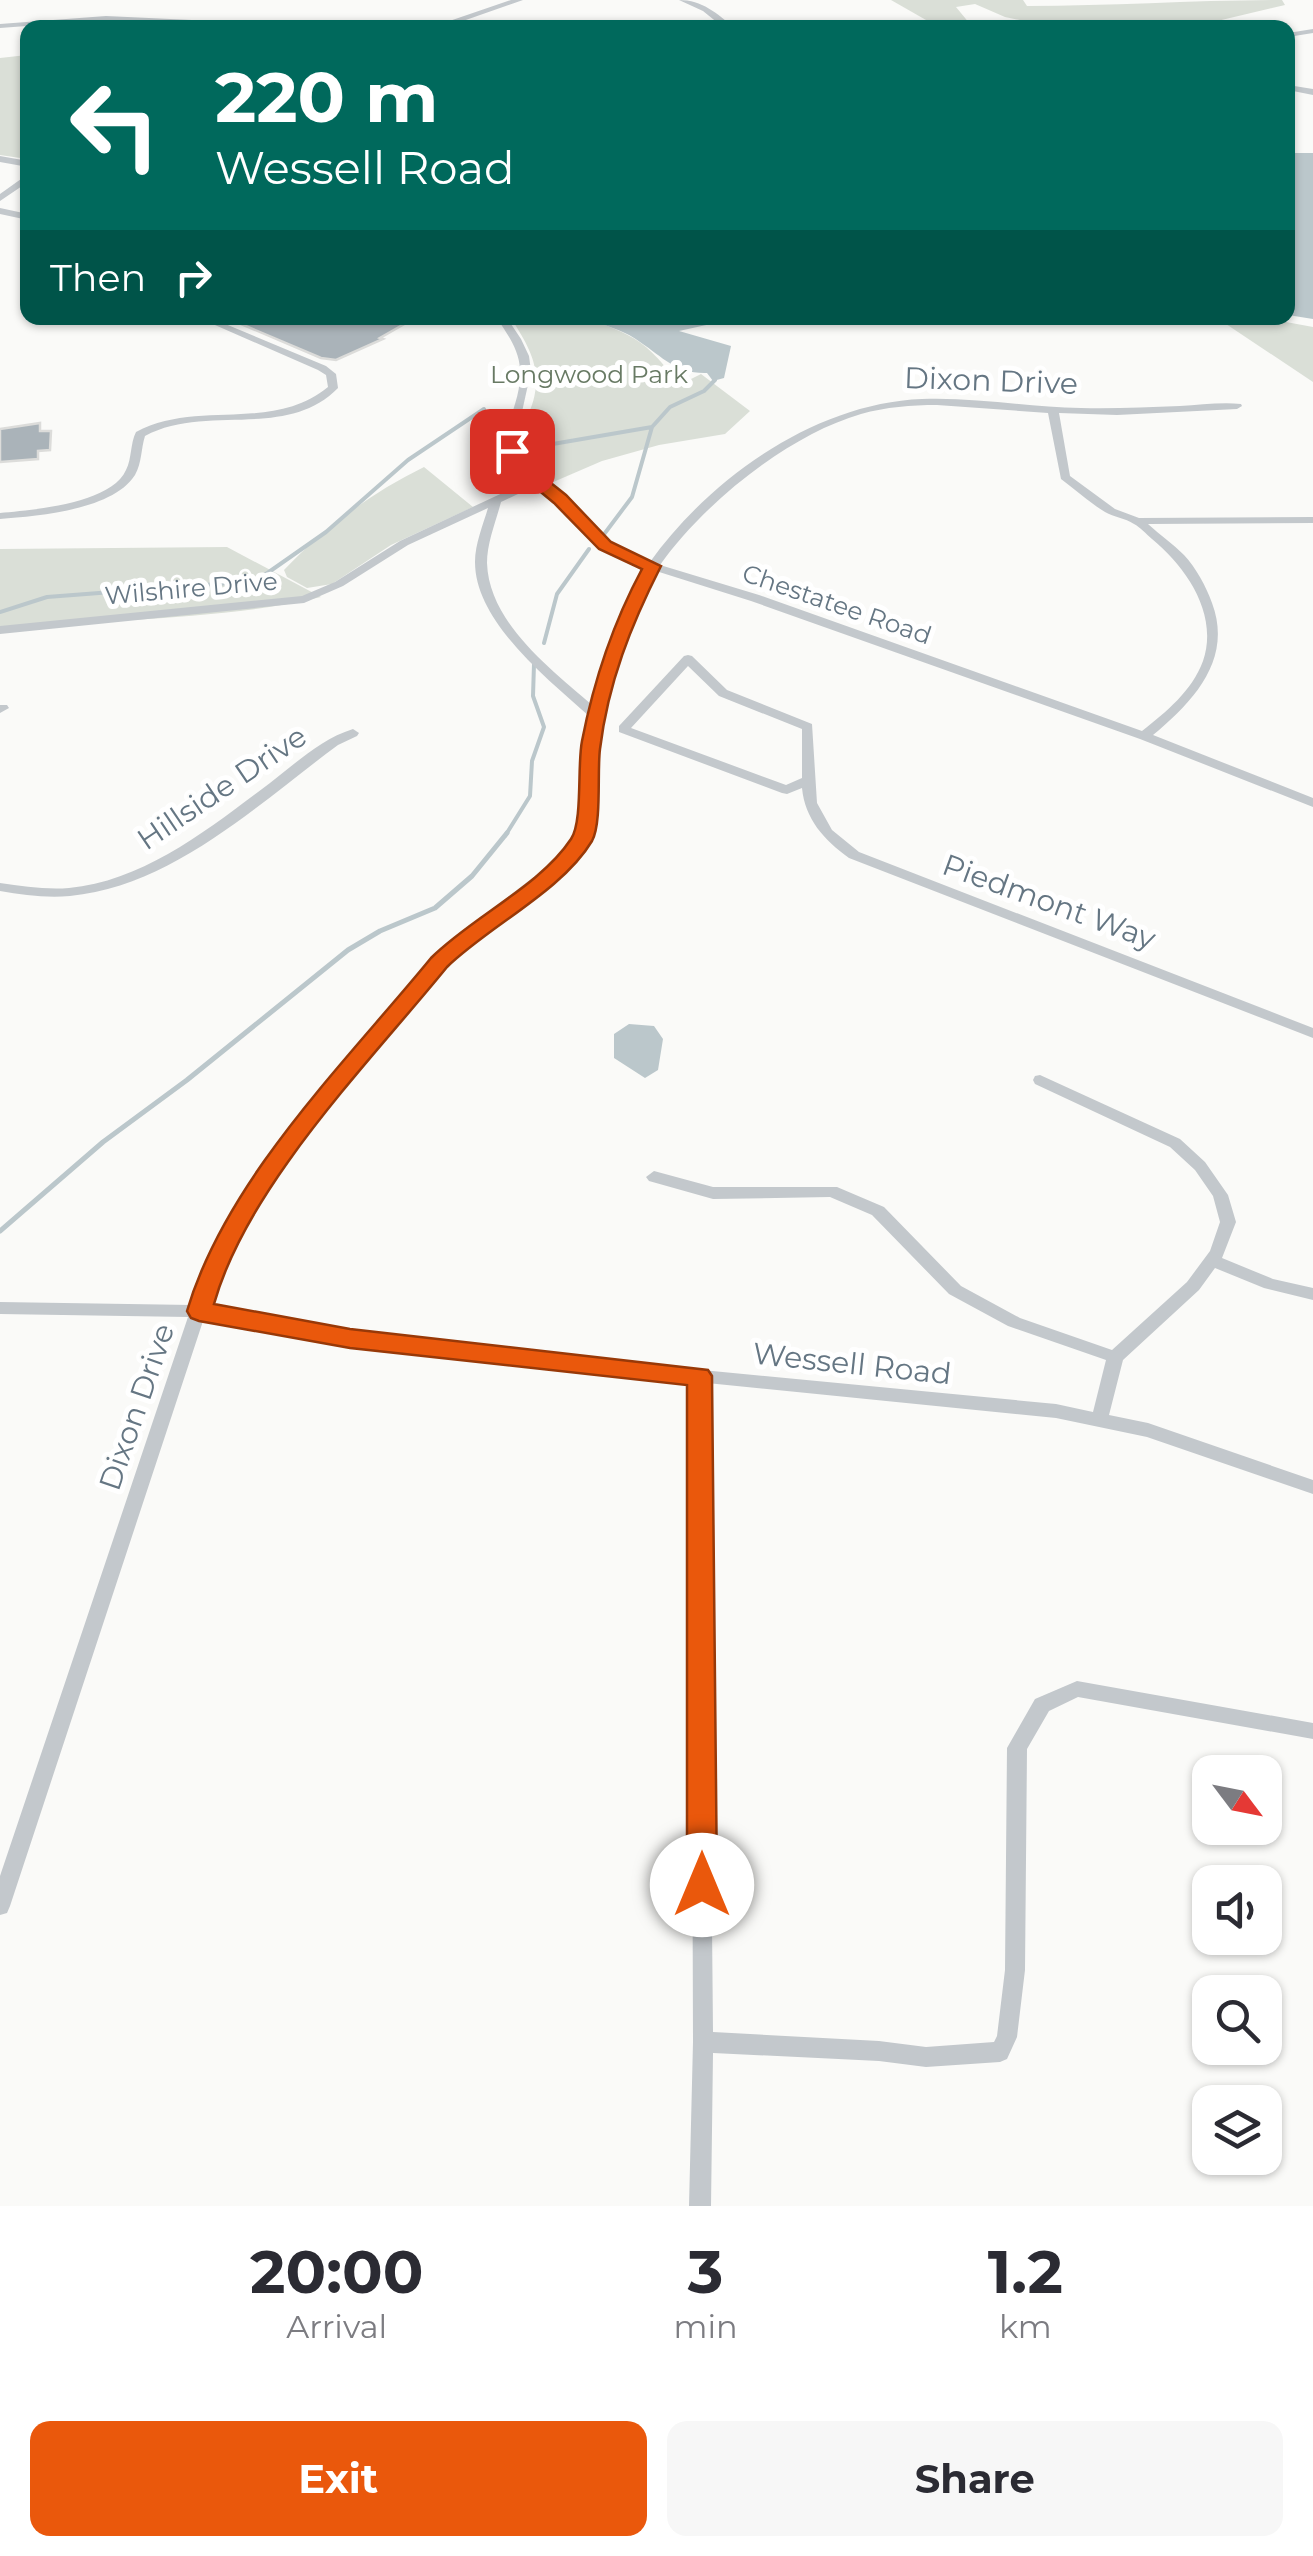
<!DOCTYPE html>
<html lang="en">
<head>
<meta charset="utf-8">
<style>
  :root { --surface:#fff; --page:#f7f7f7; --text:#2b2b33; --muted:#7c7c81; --accent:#ea580c }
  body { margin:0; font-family:Montserrat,sans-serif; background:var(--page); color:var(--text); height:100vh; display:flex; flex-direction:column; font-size:38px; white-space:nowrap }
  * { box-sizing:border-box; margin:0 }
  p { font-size:32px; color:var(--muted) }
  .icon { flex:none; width:55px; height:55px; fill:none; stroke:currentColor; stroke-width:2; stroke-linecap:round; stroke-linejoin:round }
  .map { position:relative; height:2206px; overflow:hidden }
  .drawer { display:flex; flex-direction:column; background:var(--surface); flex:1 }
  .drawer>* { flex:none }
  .hud { position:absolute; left:20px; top:20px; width:1275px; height:305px; border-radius:20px; box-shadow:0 2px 8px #0004; background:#00695c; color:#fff; overflow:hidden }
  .needle { width:65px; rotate:122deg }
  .controls { position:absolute; left:1192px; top:1755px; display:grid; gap:20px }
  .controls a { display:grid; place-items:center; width:90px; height:90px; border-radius:20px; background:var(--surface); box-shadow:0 2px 8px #0004; font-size:50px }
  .pin { position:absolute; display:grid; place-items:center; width:85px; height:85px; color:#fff; margin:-42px; border-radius:20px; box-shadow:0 5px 15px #0006 }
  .me { position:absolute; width:110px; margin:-55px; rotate:0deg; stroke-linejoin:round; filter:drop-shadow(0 0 8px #0008) }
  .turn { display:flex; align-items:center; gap:35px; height:210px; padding:0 30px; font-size:45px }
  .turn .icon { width:130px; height:130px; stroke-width:2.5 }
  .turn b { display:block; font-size:70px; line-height:85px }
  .then { display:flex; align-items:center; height:95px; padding:0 30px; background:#0003; gap:20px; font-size:38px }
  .eta { display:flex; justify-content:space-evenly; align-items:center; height:170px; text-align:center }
  .eta b { font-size:60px; font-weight:700; line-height:70px }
  .cta { display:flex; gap:20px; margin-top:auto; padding:20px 30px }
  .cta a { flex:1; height:115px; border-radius:20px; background:var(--accent); color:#fff; font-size:40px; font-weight:700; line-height:115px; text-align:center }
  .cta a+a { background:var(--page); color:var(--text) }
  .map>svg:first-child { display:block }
  .green { fill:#dadfd7 }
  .water { fill:#bbc7cb }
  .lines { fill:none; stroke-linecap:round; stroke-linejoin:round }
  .stream-far1 { stroke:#bbc7cb; stroke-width:4 }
  .stream { stroke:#bbc7cb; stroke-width:5 }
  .building { fill:#aab3b9; stroke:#dcdcda; stroke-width:2.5 }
  .minor { fill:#c3c8cc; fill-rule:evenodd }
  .route { fill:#ea580c; stroke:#983908; stroke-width:2.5 }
  .labels { text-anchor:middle; stroke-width:10; stroke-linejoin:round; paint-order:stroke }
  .far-park-label { font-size:25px; fill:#687a64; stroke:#fff }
  .far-street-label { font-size:25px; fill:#657683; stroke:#fff }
  .street-label { font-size:30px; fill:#657683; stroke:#fff }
</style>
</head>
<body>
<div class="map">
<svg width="1313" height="2206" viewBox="0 0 1313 2206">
  <rect width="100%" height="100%" fill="#fafaf8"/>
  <path class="green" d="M 891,0 L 1023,0 L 1027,6 C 1113,6 1196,0 1282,0 L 1285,5 L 1192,27 L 1044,25 L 1005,17 L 975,4 L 956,7 L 970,24 L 979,27 L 940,28 Z
    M 27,55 L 27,159 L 0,155 L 0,58 Z
    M 511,318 L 595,318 L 595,321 C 612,328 631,334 646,347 C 668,366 660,369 691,379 L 701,374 L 750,411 L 725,434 L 659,445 L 602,461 L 551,483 C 489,434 538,430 536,377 C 535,355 522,336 511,318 Z
    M 1224,318 L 1264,318 L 1313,327 L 1313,382 L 1223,322 Z
    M 424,467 L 473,507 L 391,545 L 332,584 L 307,588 L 287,577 L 284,570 C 325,527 371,493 424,467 Z
    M 227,547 L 321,597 C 216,622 106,616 0,633 L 0,549 Z"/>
  <path class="water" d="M 1288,153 L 1313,153 L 1313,319 L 1288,315 Z
    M 595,318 L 738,318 L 679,331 L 731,346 L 724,378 L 713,381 L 707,373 C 676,374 664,358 640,342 C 627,332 610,327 594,321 Z
    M 629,1024 L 654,1026 L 663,1039 L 658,1070 L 645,1078 L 614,1058 L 614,1034 Z"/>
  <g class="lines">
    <path class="stream-far1" d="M 512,451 L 652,427 L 670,407 L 704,391 L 715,380
      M 605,533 L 632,497 L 652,427
      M 0,612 L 47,597 L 256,581 L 326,532 L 408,460 L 484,409
      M 544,643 L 557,594 L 589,549
      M 505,836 L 530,796 L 532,761 L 544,727 L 533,696 L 534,664"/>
    <path class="stream" d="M 0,1231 L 103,1142 L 187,1080 L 348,950 L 380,931 L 435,908 L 472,876 L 507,833"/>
  </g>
  <path class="building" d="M 227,318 L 393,318 L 406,323 L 380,338 L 383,339 L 336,360 L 321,358 Z
    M 40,423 L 40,431 L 51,431 L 50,450 L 38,451 L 38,459 L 0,462 L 0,429 Z"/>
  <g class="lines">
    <path class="minor" d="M 511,0 L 523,0 L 443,28 L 429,28 Z
      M 679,0 C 702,0 717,13 734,28 L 724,28 L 703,11 Z
      M 106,16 L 318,26 L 322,28 L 255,28 L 106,20 L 0,28 L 0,24 Z
      M 1313,29 L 1313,33 L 1288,37 L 1288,33 Z
      M 1288,85 L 1313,89 L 1313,95 L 1288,90 Z
      M 0,156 L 28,161 L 28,167 L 0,162 Z
      M 28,174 L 28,182 L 0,201 L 0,194 Z
      M 0,208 L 28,214 L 28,220 L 0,214 Z
      M 199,318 L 211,318 L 326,366 L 336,374 L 338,388 C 286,441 205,403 145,436 C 141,448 142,463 135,475 C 113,510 38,516 0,519 L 0,513 C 32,510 111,504 126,470 C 132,458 130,444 136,432 C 197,399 272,433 328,387 L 326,375 L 318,370 Z
      M 497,318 L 507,318 L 521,339 L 529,356 L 531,371 L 518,430 L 517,451 L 530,469 L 564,497 L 603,539 L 650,562 C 710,478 816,403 922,399 C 975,397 1028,407 1081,408 C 1114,409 1147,407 1180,406 C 1200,405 1221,402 1241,404 L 1242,406 L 1237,409 L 1117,415 L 1059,413 L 1070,476 L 1115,509 L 1139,518 L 1313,517 L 1313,523 L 1148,524 C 1160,535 1173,544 1184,555 C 1196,568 1206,586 1212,603 C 1233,659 1194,701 1153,735 L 1313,798 L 1313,807 L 1140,739 L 751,601 L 656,571 C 625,625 604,685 597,746 C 592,782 599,818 582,852 L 467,942 L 444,966 C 410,1008 376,1050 342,1092 C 286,1161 236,1221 208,1306 L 350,1332 L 505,1351 L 1056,1404 L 1093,1412 L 1106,1360 L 1008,1326 L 949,1294 L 872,1215 L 830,1197 L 713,1199 L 649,1181 L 646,1177 L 654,1171 L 713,1187 L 837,1187 L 884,1207 L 961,1286 L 1020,1318 L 1112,1350 L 1187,1282 L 1210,1251 L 1220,1222 L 1213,1196 L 1195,1170 L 1170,1147 L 1035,1084 L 1033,1080 L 1035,1076 L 1040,1075 L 1180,1139 L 1205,1162 L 1228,1195 L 1236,1222 L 1222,1258 L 1273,1279 L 1313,1288 L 1313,1300 L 1264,1288 L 1215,1268 L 1199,1290 L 1123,1360 L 1109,1415 L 1148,1423 L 1313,1480 L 1313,1494 L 1147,1437 L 1056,1418 L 707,1383 L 713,2032 L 879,2041 L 926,2047 L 994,2042 L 997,2036 L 1005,1970 L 1007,1748 L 1035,1699 L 1077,1681 L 1313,1723 L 1313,1739 L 1078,1697 L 1049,1711 L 1027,1749 L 1025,1970 L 1017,2037 L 1007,2059 L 1000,2062 L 926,2067 L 879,2061 L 713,2053 L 711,2206 L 689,2206 L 693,2042 L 691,1382 L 505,1363 L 350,1344 L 204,1318 L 10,1906 L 7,1913 L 0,1915 L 0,1876 L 188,1317 L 0,1314 L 0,1302 L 192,1305 C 220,1223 272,1157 326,1091 C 362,1047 398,1003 434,960 L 457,936 L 569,850 L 580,815 L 584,749 L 589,716 C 548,679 475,622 475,562 C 475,544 483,525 488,508 L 408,545 L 343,586 L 304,603 L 0,634 L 0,626 L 302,596 L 335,582 L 400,541 L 530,480 C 483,441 523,414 520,369 C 519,349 507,334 497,318 ZM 937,405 L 1048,413 L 1061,479 C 1076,490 1090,503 1105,512 C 1114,517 1125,518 1134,524 C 1140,527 1146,534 1152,539 C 1186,567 1219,614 1203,661 C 1192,691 1166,712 1142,731 L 759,595 L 660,565 C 703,504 788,435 861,414 C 886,407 911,405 937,405 ZM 537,485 C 558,503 574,527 595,543 C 609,554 629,563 646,568 L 614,633 L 592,705 C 551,669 489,623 487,563 C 487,543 496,521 501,502 Z
      M 688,655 L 692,656 L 727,690 L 812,724 L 817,803 L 832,830 L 859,852 L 1313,1028 L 1313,1038 L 849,858 C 824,840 805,819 802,788 L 787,794 L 782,793 L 619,732 L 619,726 L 684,656 ZM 688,666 L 719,696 L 802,729 L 802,778 L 786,785 L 631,728 Z
      M 0,705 L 7,705 L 9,708 L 0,713 Z
      M 353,729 L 359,733 L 357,736 L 338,745 C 258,804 173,886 70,896 C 46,898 23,895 0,891 L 0,883 C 23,886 46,890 69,888 C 145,881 211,827 270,783 C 296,763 321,739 353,729 Z"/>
  </g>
  <path class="route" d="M 506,447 L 518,447 L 532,468 L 566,495 L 611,542 L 661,566 C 631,625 608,683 600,749 C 597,771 602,823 592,841 C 562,891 489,926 447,967 C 369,1063 247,1186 214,1304 L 350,1329 L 708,1370 L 712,1376 L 717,1885 L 713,1895 L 702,1899 L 692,1895 L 687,1885 L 687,1385 L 350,1348 L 199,1321 L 191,1318 L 187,1311 C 226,1179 345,1063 431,958 C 472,917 540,886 571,839 C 583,821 577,765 582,741 C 594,679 612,625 642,569 L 599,549 L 554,503 L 520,475 L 504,451 Z"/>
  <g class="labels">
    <g class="far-park-label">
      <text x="589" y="383">Longwood Park</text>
    </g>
    <g class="far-street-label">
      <text transform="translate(191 588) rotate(-5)" y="9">Wilshire Drive</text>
      <text transform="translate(837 604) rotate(19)" y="9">Chestatee Road</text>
    </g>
    <g class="street-label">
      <text transform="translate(991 381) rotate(2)" y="10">Dixon Drive</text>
      <text transform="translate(222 788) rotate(-34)" y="10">Hillside Drive</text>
      <text transform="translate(1049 902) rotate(20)" y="10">Piedmont Way</text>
      <text transform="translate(852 1364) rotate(6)" y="10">Wessell Road</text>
      <text transform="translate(137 1407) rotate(-71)" y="10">Dixon Drive</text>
    </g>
  </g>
</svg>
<div class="controls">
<a><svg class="needle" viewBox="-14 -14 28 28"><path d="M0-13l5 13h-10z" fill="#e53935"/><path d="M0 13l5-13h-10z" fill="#7c7c81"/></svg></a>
<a><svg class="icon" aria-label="sound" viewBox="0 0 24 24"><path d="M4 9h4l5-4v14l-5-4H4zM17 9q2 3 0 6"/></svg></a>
<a><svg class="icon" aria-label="search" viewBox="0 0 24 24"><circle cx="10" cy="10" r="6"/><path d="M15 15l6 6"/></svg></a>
<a><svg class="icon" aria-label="layers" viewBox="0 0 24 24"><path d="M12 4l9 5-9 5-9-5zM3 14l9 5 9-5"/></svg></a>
</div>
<div class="pin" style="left:512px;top:451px;background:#d93025"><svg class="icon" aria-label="arrive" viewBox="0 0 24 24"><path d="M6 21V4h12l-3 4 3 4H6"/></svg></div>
<svg class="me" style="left:702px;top:1885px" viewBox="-20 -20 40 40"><circle r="19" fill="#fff"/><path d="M0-13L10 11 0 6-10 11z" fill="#ea580c"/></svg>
<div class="hud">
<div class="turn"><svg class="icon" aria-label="left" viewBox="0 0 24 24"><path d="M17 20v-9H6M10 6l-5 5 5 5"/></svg><div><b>220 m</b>Wessell Road</div></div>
<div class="then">Then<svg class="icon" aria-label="right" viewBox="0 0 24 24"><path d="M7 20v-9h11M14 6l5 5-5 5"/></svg></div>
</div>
</div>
<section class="drawer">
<div class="eta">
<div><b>20:00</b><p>Arrival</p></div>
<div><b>3</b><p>min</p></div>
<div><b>1.2</b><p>km</p></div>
</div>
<div class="cta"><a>Exit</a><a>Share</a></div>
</section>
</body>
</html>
